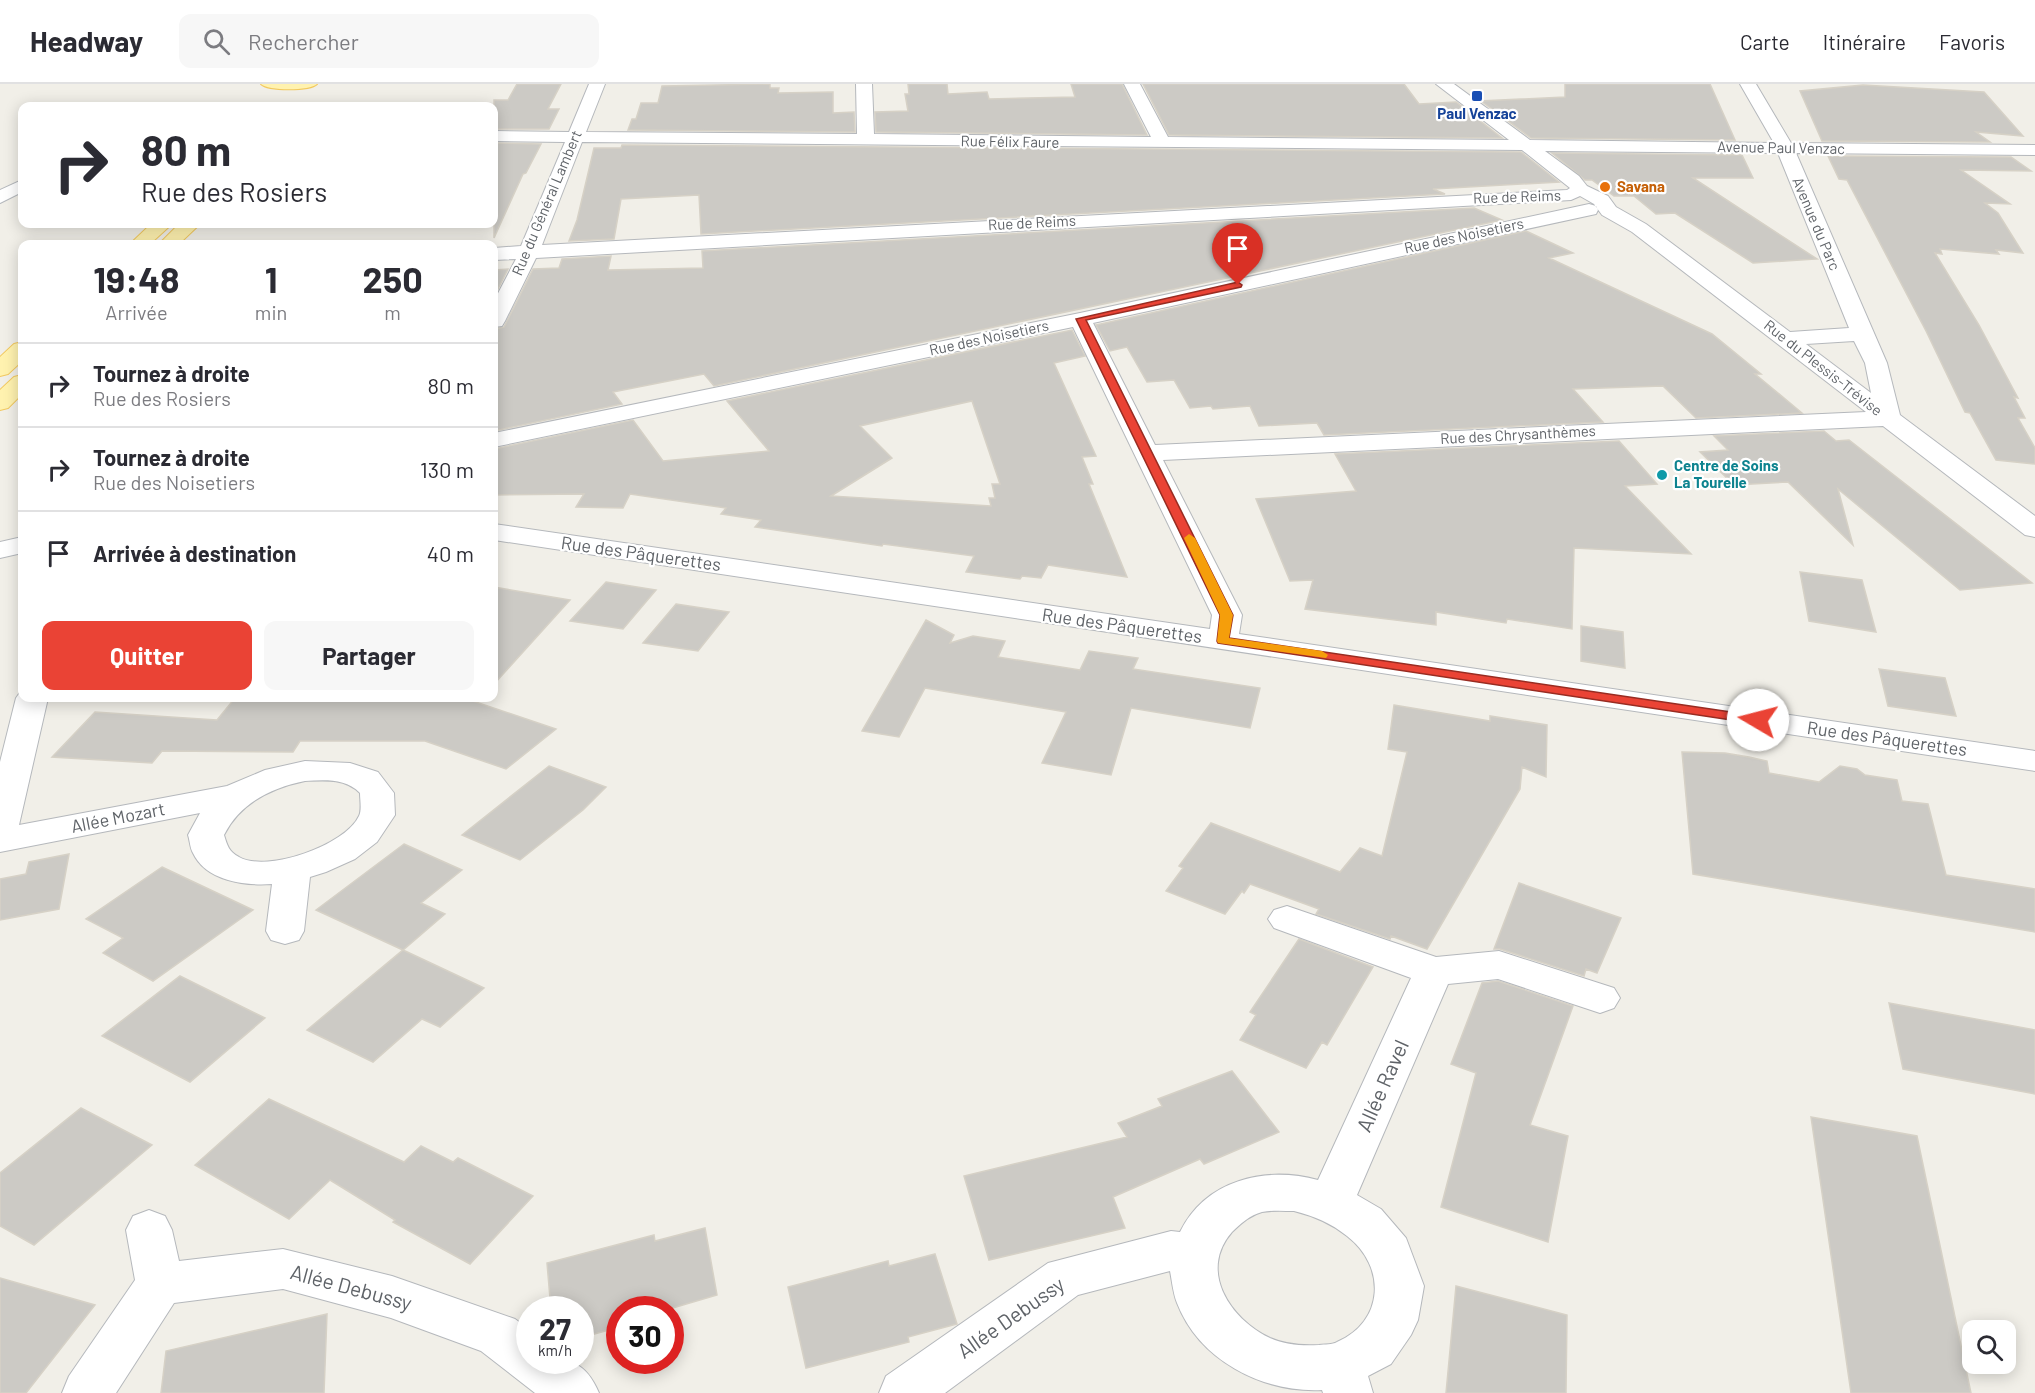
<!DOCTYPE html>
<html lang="fr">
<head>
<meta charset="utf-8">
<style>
  :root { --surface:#fff; --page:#f7f7f7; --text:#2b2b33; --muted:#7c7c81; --line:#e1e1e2; --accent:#ea4335 }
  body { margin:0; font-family:Barlow,sans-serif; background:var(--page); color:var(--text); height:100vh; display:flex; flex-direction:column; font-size:22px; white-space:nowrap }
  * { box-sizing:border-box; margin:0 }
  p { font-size:20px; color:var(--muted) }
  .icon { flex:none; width:33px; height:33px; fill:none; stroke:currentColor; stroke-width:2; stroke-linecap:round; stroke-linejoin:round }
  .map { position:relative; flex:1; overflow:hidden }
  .sheet { position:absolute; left:18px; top:156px; width:480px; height:462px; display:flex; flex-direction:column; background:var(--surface); border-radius:12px; box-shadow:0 3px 15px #0003 }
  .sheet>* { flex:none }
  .top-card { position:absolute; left:18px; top:18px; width:480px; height:126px; border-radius:12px; box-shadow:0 3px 15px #0003; background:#fff; color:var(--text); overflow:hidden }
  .controls { position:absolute; left:1962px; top:1236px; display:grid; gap:12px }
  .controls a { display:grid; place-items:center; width:54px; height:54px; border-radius:12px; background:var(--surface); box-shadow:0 3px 15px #0003; font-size:30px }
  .speed { position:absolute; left:516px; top:1212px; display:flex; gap:12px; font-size:30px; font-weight:700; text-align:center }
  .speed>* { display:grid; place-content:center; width:78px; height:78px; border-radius:50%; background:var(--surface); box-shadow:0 3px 15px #0003; line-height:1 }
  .speed small { font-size:15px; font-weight:400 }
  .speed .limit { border:9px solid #d22; background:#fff; color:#111 }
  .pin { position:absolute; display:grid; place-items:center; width:51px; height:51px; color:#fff; margin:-62px -26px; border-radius:50% 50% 50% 0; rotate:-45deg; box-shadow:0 0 6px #0007 }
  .pin .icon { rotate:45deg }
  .me { position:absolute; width:66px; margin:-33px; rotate:278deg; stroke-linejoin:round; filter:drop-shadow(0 0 4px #0008) }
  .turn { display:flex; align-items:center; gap:21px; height:126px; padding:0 24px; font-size:27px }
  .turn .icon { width:78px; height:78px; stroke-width:2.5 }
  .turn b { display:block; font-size:42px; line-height:51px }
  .eta { display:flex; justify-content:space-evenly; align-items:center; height:102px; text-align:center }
  .eta b { font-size:36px; font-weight:700; line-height:42px }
  .cta { display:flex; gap:12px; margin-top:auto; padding:12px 24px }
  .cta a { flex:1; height:69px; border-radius:12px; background:var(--accent); color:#fff; font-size:24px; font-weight:700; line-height:69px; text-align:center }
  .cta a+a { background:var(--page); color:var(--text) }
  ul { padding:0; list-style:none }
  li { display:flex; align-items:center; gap:18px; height:84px; padding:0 24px; border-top:2px solid var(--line) }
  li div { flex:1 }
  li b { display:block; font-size:22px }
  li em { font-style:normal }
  header { display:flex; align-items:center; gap:36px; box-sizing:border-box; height:84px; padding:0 30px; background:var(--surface); border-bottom:2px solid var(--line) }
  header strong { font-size:28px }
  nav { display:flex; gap:33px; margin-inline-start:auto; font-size:21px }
  .search { width:420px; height:54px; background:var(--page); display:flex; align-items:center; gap:15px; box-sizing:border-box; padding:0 21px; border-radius:12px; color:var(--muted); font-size:22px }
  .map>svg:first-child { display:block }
  .building { fill:#cccac5; stroke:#d6d1c6; stroke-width:1.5; fill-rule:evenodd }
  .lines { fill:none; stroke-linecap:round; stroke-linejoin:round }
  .minor-casing { stroke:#b5b8bc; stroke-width:2 }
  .major-casing { stroke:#f2c960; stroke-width:2 }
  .minor { fill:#fff; fill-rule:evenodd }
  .major { fill:#fff2af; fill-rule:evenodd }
  .route { fill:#ea4335; stroke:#982c22; stroke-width:1.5 }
  .slow { fill:#f59e0b }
  .transit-dot { fill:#1a4fb4; stroke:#fff; stroke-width:2 }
  .food-dot { fill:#e8710a; stroke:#fff; stroke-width:2 }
  .culture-dot { fill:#0f9aa8; stroke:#fff; stroke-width:2 }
  .labels { text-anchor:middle; stroke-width:4.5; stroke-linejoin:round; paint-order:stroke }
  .far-transit-label { font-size:15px; font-weight:bold; fill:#164399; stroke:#fff }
  .far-street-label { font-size:15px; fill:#5f6368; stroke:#fff }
  .far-food-label { font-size:15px; font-weight:bold; fill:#c56008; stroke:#fff; text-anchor:start }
  .far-culture-label { font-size:15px; font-weight:bold; fill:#0d838f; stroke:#fff; text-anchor:start }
  .street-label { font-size:18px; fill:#5f6368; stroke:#fff }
  .near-street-label { font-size:21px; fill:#5f6368; stroke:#fff }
</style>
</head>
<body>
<header>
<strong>Headway</strong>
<div class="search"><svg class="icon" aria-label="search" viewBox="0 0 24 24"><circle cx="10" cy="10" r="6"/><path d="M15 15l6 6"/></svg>Rechercher</div>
<nav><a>Carte</a><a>Itinéraire</a><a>Favoris</a></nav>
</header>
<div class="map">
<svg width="2035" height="1309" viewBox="0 0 2035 1309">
  <rect width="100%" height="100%" fill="#f1efe8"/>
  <path class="building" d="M 517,0 L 561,0 L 548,25 L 559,25 L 549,45 L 494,45 L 494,16 L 508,16 Z
    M 770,0 L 770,4 L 779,4 L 778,9 L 833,8 L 833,29 L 854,28 L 855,48 L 628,46 L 632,35 L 636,35 L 641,19 L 658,19 L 662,2 Z
    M 908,0 L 947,0 L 948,10 L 987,8 L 989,15 L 1075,13 L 1071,0 L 1122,0 L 1147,51 L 876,48 L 875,28 L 908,27 L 905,10 L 909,10 Z
    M 1143,0 L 1404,0 L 1419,20 L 1456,18 L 1502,54 L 1169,51 Z
    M 1565,0 L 1710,0 L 1735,56 L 1531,54 L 1481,17 L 1565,13 Z
    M 1863,1 L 1984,8 L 2023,52 L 1976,48 L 1990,58 L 1822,57 L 1800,7 Z
    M 494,59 L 541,60 L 526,89 L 523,90 L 494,154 Z
    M 622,61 L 1521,68 L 1559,98 L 1433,105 L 1445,110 L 701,150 L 699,111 L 621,115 L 614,155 L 569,157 L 577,136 L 594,64 L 621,64 Z
    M 1552,69 L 1742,71 L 1753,94 L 1693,94 L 1817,175 L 1753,179 L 1675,129 L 1656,130 L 1634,112 L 1614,112 L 1592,96 L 1585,96 Z
    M 1828,72 L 2011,73 L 2031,87 L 1961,86 L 2010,120 L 1985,119 L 1998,129 L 2023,169 L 1996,166 L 1999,170 L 1940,165 L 1942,170 L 1935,169 L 1979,241 L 2018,314 L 2014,313 L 2025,334 L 2018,334 L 2035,364 L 2035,380 L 1996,376 L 1970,329 L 1965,328 L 1926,247 L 1847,96 L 1839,95 Z
    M 1474,124 L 1502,136 L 714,302 L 704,290 L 613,308 L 622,320 L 494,347 L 494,245 L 504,243 L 533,185 L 559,184 L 562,175 L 611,172 L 608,186 L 703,184 L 702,167 Z
    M 1526,147 L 1573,169 L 1549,174 L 1712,250 L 1761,290 L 1755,290 L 1802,329 L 1696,334 L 1663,302 L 1573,305 L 1603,338 L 1324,351 L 1317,339 L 1259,342 L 1250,322 L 1213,325 L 1211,322 L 1190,324 L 1174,296 L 1147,298 L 1127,263 L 1110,267 L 1096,241 Z
    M 508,185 L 494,213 L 494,186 Z
    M 1072,246 L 1085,272 L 1054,279 L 1096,372 L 1082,373 L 1093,400 L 1089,400 L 1127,493 L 1048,481 L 1041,494 L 1022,492 L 1020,495 L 966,488 L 974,472 L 883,460 L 882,462 L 755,443 L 761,436 L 721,430 L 726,424 L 630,410 L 623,424 L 576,423 L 584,410 L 494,411 L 494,365 L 633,336 L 663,377 L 769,367 L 727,317 ZM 972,317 L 1000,400 L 992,400 L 995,414 L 989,414 L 991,422 L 831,412 L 892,374 L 860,342 Z
    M 1824,347 L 1836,357 L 1849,356 L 2032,499 L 1960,506 L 1838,405 L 1853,461 L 1788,398 L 1734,401 L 1700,368 L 1728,366 L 1714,352 Z
    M 1619,357 L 1657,400 L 1625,402 L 1691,470 L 1574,464 L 1572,545 L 1507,535 L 1506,539 L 1436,528 L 1436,541 L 1305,525 L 1313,496 L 1290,497 L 1256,415 L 1356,407 L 1335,370 Z
    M 1800,488 L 1862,496 L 1876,548 L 1809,537 Z
    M 606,498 L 656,506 L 623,545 L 570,537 Z
    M 494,503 L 570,516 L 494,600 Z
    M 676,520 L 729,528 L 698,567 L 643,559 Z
    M 926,536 L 954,551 L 950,559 L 973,552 L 1005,557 L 998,573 L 1080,586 L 1089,567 L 1138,574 L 1133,585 L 1260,604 L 1250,644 L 1131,624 L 1111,691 L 1042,679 L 1066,628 L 925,604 L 899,653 L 862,647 Z
    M 1581,542 L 1623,548 L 1625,584 L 1581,577 Z
    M 1879,585 L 1945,594 L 1956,632 L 1888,622 Z
    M 235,614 L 464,614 L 556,645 L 506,685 L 425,657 L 300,657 L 293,668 L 162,667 L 152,679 L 52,673 L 95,628 L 217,636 Z
    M 1394,621 L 1490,637 L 1490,632 L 1547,641 L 1546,693 L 1522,683 L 1520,705 L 1427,865 L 1391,852 L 1390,855 L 1316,830 L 1319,825 L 1250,800 L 1244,809 L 1242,807 L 1225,830 L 1166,807 L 1183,784 L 1179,782 L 1211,739 L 1340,788 L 1360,764 L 1382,772 L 1407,668 L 1388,665 Z
    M 1682,668 L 1725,669 L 1749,673 L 1767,677 L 1769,689 L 1819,698 L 1840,682 L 1857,685 L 1865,691 L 1897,696 L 1902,717 L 1928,720 L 1946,791 L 2035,805 L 2035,848 L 1693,790 Z
    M 549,682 L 606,703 L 583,726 L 520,776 L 462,751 Z
    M 404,760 L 462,786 L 421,819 L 445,830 L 403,866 L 316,826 Z
    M 69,770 L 59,825 L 0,836 L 0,795 L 26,790 L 29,778 Z
    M 162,783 L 253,826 L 153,897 L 103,869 L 123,854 L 86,835 Z
    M 1519,799 L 1621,834 L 1597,889 L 1586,885 L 1584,892 L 1500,865 L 1494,865 Z
    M 1299,855 L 1373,883 L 1327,961 L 1322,958 L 1306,984 L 1240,956 L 1256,931 L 1250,928 Z
    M 403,866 L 484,904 L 440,943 L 422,935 L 373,978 L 307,946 Z
    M 180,892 L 265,934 L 190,998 L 102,952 Z
    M 1498,897 L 1573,922 L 1530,1041 L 1568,1052 L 1548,1158 L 1441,1123 L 1476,989 L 1451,980 L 1482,899 Z
    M 1889,919 L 2035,946 L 2035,1010 L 1903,985 Z
    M 1232,987 L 1279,1048 L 1204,1080 L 1200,1075 L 1113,1113 L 1125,1144 L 989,1176 L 964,1092 L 1127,1053 L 1118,1039 L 1162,1022 L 1158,1015 Z
    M 269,1015 L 404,1078 L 421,1062 L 453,1078 L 458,1074 L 533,1112 L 470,1180 L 393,1138 L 395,1136 L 330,1096 L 289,1135 L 195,1081 Z
    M 81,1024 L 152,1061 L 34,1161 L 0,1142 L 0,1089 Z
    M 1811,1033 L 1917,1052 L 1971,1309 L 1851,1309 Z
    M 705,1144 L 717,1211 L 666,1226 L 620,1226 L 620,1243 L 580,1254 L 580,1226 L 551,1226 L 547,1179 L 654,1151 L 655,1157 Z
    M 935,1170 L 957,1240 L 908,1253 L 909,1258 L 806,1284 L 788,1203 L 888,1177 L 889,1182 Z
    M 0,1194 L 95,1221 L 26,1309 L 0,1309 Z
    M 1456,1202 L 1567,1231 L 1566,1309 L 1446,1309 Z
    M 327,1230 L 324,1309 L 161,1309 L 166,1267 Z"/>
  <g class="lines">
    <defs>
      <path id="minor" d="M 589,0 L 605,0 L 586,48 L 857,50 L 856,0 L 872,0 L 874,50 L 1151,53 L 1124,0 L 1140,0 L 1168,53 L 1509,56 L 1436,0 L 1454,0 L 1530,56 L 1774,59 L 1740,0 L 1756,0 L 1791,59 L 2035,61 L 2035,71 L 1796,69 L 1887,279 L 1900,331 L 2035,432 L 2035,453 L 2025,451 L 1883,342 L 1163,376 L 1242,531 L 1239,550 L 2035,667 L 2035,687 L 494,456 L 494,440 L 1210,545 L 1212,531 L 1073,243 L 494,363 L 494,349 L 1080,229 L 1589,120 L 1596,122 L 1598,126 L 1596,130 L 1093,239 L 1155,361 L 1866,328 L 1632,148 L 1602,131 L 1594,120 L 1580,112 L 1571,116 L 536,174 L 505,237 L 502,242 L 494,243 L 494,217 L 516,175 L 494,176 L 494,164 L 521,162 L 565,58 L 494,57 L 494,47 L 569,48 ZM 582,58 L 1522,66 L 1570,104 L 1567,106 L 542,161 ZM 1545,67 L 1778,69 L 1849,244 L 1790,248 L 1646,140 L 1616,123 L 1608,112 L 1587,102 L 1579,92 ZM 1854,257 L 1865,279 L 1871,309 L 1806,260 Z
        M 22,96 L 22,108 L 0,119 L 0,106 Z
        M 22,453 L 22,469 L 0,474 L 0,458 Z
        M 21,607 L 22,607 L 22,614 L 48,614 L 19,741 L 227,702 L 265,686 L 305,677 L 350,679 L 378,688 L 394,709 L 395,731 L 377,758 L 355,775 L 326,788 L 310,793 L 304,847 L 299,856 L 285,860 L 271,856 L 266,847 L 272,800 C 245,802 206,797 193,769 C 190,764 190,757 188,751 L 200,729 L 0,768 L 0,678 L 16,614 ZM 305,697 C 325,696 345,694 360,709 C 360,716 362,726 359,732 C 346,761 267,789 239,773 C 229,768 227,761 224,751 C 240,719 271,704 305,697 Z
        M 1287,822 L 1436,873 L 1499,867 L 1614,904 L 1620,914 L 1614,924 L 1600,929 L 1498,895 L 1448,900 L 1357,1111 L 1381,1125 L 1406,1154 L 1424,1202 L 1418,1236 L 1411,1251 L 1391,1280 L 1368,1292 L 1373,1309 L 1323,1309 L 1322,1306 C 1262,1309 1199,1276 1177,1219 C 1173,1209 1172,1197 1170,1187 L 1078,1211 L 945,1309 L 879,1309 L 886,1292 L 1048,1179 L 1171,1147 L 1180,1148 C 1206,1095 1266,1082 1318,1096 L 1411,894 L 1274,844 L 1268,835 L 1274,826 ZM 1294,1127 C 1314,1132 1331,1139 1347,1152 C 1387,1183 1384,1238 1337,1258 C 1332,1261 1325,1260 1319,1261 C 1302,1262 1286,1261 1270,1254 C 1230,1235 1198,1187 1232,1148 C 1240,1140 1250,1131 1262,1128 C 1272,1126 1284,1127 1294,1127 Z
        M 149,1126 L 165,1132 L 172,1146 L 179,1177 L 283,1165 L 392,1192 L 515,1235 L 530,1246 L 530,1276 C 565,1276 583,1272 599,1309 L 535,1309 L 481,1267 L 391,1234 L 283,1205 L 174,1219 L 116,1309 L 62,1309 L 69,1292 L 135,1196 L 126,1146 L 133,1132 Z"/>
      <path id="major" d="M 261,0 L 317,0 C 310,7 268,7 261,0 Z
        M 151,140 L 172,140 L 150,160 L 130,160 Z
        M 179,140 L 200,140 L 179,160 L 159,160 Z
        M 22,258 L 22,277 L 8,290 L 0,292 L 0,273 L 14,260 Z
        M 22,291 L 22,310 L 8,324 L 0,326 L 0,306 L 14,293 Z"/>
    </defs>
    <use href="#minor" class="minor-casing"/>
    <use href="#major" class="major-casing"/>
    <use href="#minor" class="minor"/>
    <use href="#major" class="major"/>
  </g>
  <path class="route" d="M 1238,198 L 1242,201 L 1241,203 L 1086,236 L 1233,531 L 1229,554 L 1758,632 L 1765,636 L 1763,639 L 1758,640 L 1218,559 L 1217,557 L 1220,531 L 1076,235 Z"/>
  <path class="slow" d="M 1189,450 L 1195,454 L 1233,531 L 1229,554 L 1322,567 L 1328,571 L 1326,574 L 1218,559 L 1217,557 L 1220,531 L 1184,454 Z"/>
  <rect class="transit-dot" x="1471" y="6" width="12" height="12" rx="3"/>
  <circle class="food-dot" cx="1605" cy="103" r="6"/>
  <circle class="culture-dot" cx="1662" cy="391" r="6"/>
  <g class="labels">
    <g class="far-transit-label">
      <text x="1477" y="35">Paul Venzac</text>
    </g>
    <g class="far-street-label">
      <text transform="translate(1010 58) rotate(1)" y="5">Rue Félix Faure</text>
      <text transform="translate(1781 64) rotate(1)" y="5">Avenue Paul Venzac</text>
      <text transform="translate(1517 113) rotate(-2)" y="5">Rue de Reims</text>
      <text transform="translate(547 119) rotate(-67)" y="5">Rue du Général Lambert</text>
      <text transform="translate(1032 139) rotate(-3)" y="5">Rue de Reims</text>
      <text transform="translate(1816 140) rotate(67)" y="5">Avenue du Parc</text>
      <text transform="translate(1464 152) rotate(-12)" y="5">Rue des Noisetiers</text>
      <text transform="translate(989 254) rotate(-12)" y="5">Rue des Noisetiers</text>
      <text transform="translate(1823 284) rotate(38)" y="5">Rue du Plessis-Trévise</text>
      <text transform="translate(1518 351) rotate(-3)" y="5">Rue des Chrysanthèmes</text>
    </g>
    <g class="far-food-label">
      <text x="1617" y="108">Savana</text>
    </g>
    <g class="far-culture-label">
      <text x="1674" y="387">Centre de Soins<tspan x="1674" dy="17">La Tourelle</tspan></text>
    </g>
    <g class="street-label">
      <text transform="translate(641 470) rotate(8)" y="6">Rue des Pâquerettes</text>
      <text transform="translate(1122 542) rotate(8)" y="6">Rue des Pâquerettes</text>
      <text transform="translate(1887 655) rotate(8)" y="6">Rue des Pâquerettes</text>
      <text transform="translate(118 734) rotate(-11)" y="6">Allée Mozart</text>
    </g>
    <g class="near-street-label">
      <text transform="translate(1383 1002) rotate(-66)" y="7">Allée Ravel</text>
      <text transform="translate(351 1204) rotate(15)" y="7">Allée Debussy</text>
      <text transform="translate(1011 1234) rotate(-35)" y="7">Allée Debussy</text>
    </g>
  </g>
</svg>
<div class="controls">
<a><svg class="icon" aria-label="search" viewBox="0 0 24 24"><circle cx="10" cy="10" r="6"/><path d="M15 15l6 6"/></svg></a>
</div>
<div class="speed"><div>27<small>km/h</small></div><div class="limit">30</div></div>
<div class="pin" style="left:1238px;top:201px;background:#d93025"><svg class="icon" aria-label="arrive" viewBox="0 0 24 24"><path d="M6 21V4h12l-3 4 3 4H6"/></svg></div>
<svg class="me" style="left:1758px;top:636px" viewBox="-20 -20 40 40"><circle r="19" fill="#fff"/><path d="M0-13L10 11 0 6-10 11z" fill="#ea4335"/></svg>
<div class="top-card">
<div class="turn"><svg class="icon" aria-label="right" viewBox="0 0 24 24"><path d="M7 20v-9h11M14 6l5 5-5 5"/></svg><div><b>80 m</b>Rue des Rosiers</div></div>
</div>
<section class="sheet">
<div class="eta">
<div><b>19:48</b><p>Arrivée</p></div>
<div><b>1</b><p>min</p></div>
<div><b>250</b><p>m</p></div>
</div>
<ul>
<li><svg class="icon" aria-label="right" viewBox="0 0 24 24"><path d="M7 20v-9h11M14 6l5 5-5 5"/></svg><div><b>Tournez à droite</b><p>Rue des Rosiers</p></div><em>80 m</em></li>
<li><svg class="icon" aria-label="right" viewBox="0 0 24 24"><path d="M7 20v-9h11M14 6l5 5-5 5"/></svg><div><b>Tournez à droite</b><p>Rue des Noisetiers</p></div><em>130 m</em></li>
<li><svg class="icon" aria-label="arrive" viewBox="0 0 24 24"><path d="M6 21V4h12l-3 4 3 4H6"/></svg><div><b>Arrivée à destination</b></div><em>40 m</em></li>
</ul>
<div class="cta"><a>Quitter</a><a>Partager</a></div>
</section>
</div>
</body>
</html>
